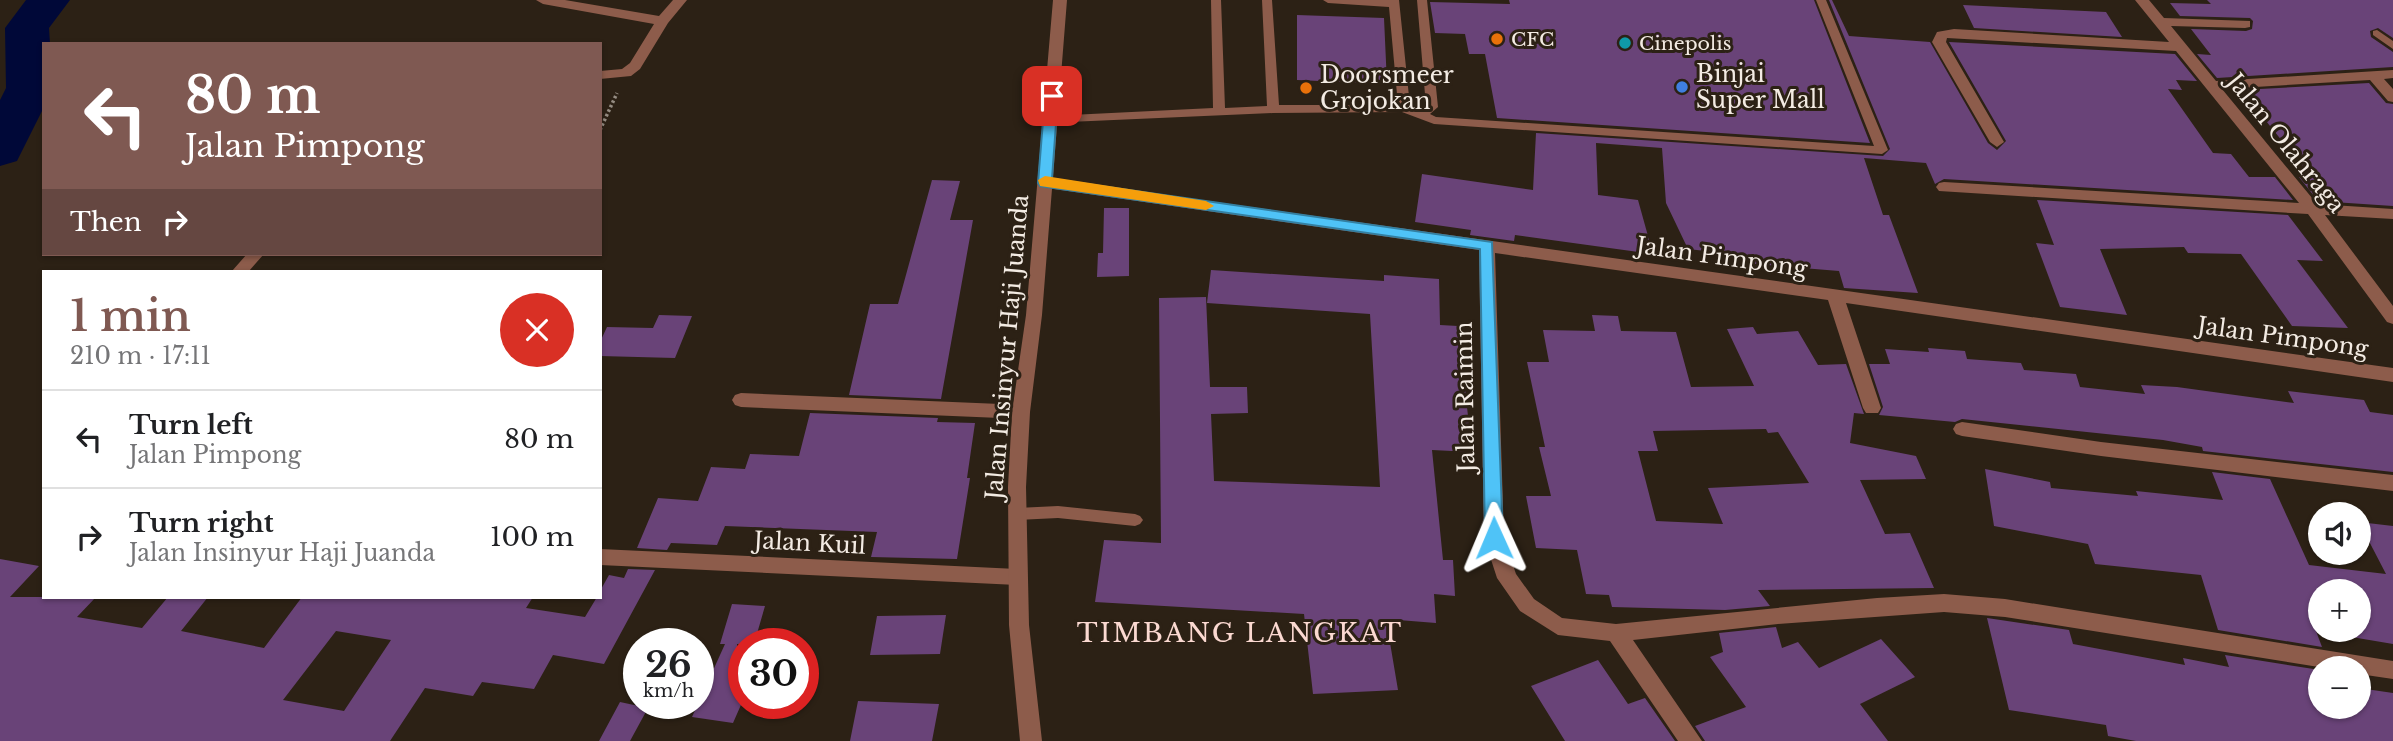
<!DOCTYPE html>
<html lang="en">
<head>
<meta charset="utf-8">
<style>
  :root { --surface:#fff; --page:#f6f6f6; --text:#202124; --muted:#757577; --line:#e0e0e0; --accent:#7f5952 }
  body { margin:0; font-family:"Libre Baskerville",serif; background:var(--page); color:var(--text); height:100vh; display:flex; flex-direction:column; font-size:26px; white-space:nowrap }
  * { box-sizing:border-box; margin:0 }
  p { font-size:23px; color:var(--muted) }
  .icon { flex:none; width:38px; height:38px; fill:none; stroke:currentColor; stroke-width:2; stroke-linecap:round; stroke-linejoin:round }
  .map { position:relative; flex:1; overflow:hidden }
  .sheet { position:absolute; left:42px; top:270px; width:560px; height:329px; display:flex; flex-direction:column; background:var(--surface); border-radius:0px; box-shadow:0 2px 5px #0004 }
  .sheet>* { flex:none }
  .banner { position:absolute; left:42px; top:42px; width:560px; height:214px; border-radius:0px; box-shadow:0 2px 5px #0004; background:#7f5952; color:#fff; overflow:hidden }
  .fabs { position:absolute; left:2308px; top:502px; display:grid; gap:14px }
  .fabs a { display:grid; place-items:center; width:63px; height:63px; border-radius:50%; background:var(--surface); box-shadow:0 2px 5px #0004; font-size:35px }
  .speed { position:absolute; left:623px; top:628px; display:flex; gap:14px; font-size:35px; font-weight:700; text-align:center }
  .speed>* { display:grid; place-content:center; width:91px; height:91px; border-radius:50%; background:var(--surface); box-shadow:0 2px 5px #0004; line-height:1 }
  .speed small { font-size:18px; font-weight:400 }
  .speed .limit { border:10px solid #d22; background:#fff; color:#111 }
  .pin { position:absolute; display:grid; place-items:center; width:60px; height:60px; color:#fff; margin:-30px; border-radius:14px; box-shadow:0 4px 10px #0006 }
  .me { position:absolute; width:77px; margin:-38px; rotate:359deg; stroke-linejoin:round; filter:drop-shadow(0 0 5px #0008) }
  .turn { display:flex; align-items:center; gap:24px; height:147px; padding:0 28px; font-size:32px }
  .turn .icon { width:91px; height:91px; stroke-width:2.5 }
  .turn b { display:block; font-size:49px; line-height:60px }
  .then { display:flex; align-items:center; height:66px; padding:0 28px; background:#0003; gap:14px; font-size:26px }
  .round { display:grid; place-items:center; flex:none; width:74px; height:74px; border-radius:37px; background:var(--page) }
  .head { display:flex; align-items:center; justify-content:space-between; height:119px; padding:0 28px }
  h1 { font-size:42px; font-weight:600; line-height:52px; color:var(--accent) }
  ul { padding:0; list-style:none }
  li { display:flex; align-items:center; gap:21px; height:98px; padding:0 28px; border-top:2px solid var(--line) }
  li div { flex:1 }
  li b { display:block; font-size:26px }
  li em { font-style:normal }
  .map>svg:first-child { display:block }
  .lines { fill:none; stroke-linecap:round; stroke-linejoin:round }
  .river { fill:#000838; fill-rule:evenodd }
  .building { fill:#694378; fill-rule:evenodd }
  .path { stroke:#968d83; stroke-width:3.5; stroke-dasharray:2.5 2.5; stroke-linecap:butt }
  .service { fill:#8d5c4b; fill-rule:evenodd }
  .minor { fill:#8d5c4b; fill-rule:evenodd }
  .tertiary { fill:#8d5c4b; fill-rule:evenodd }
  .route { fill:#4fc3f7; stroke:#337fa1; stroke-width:2 }
  .slow { fill:#f59e0b }
  .food-dot { fill:#e8710a; stroke:#2c2115; stroke-width:2.5 }
  .culture-dot { fill:#0f9aa8; stroke:#2c2115; stroke-width:2.5 }
  .shop-dot { fill:#3f7fe0; stroke:#2c2115; stroke-width:2.5 }
  .labels { text-anchor:middle; stroke-width:6; stroke-linejoin:round; paint-order:stroke }
  .far-poi-label { font-size:19px; fill:#f3ebe3; stroke:#2c2115; text-anchor:start }
  .poi-label { font-size:23px; fill:#f3ebe3; stroke:#2c2115; text-anchor:start }
  .street-label { font-size:23px; fill:#f3ebe3; stroke:#2c2115 }
  .quarter-label { font-size:26px; letter-spacing:2px; fill:#fbd9d1; stroke:#2c2115 }
</style>
</head>
<body>
<div class="map">
<svg width="2393" height="741" viewBox="0 0 2393 741">
  <rect width="100%" height="100%" fill="#2c2115"/>
  <g class="lines">
    <path class="river" d="M 26,0 L 70,0 L 49,28 L 50,44 L 44,44 L 44,107 L 17,161 L 0,166 L 0,100 L 6,88 L 5,28 Z"/>
  </g>
  <path class="building" d="M 1509,0 L 1814,0 L 1870,143 L 1497,118 L 1485,54 L 1469,54 L 1465,34 L 1435,33 L 1430,2 L 1510,4 Z
    M 1829,0 L 1832,0 L 1849,36 L 1930,42 L 1988,143 L 1997,150 L 2006,141 L 1949,42 L 2175,54 L 2197,81 L 2176,80 L 2182,90 L 2168,89 L 2213,153 L 2231,154 L 2249,177 L 2275,177 L 2293,200 L 1944,179 L 1935,184 L 1926,163 L 1864,158 L 1883,215 L 1889,215 L 1918,293 L 1844,288 L 1839,271 L 1743,263 L 1741,255 L 1688,249 L 1666,203 L 1662,148 L 1596,143 L 1598,195 L 1638,200 L 1653,254 L 1515,235 L 1514,241 L 1470,235 L 1471,230 L 1415,222 L 1422,174 L 1533,190 L 1536,133 L 1883,156 L 1890,149 Z
    M 2207,0 L 2393,0 L 2393,38 L 2378,28 L 2370,31 L 2371,37 L 2393,52 L 2393,67 L 2217,78 L 2197,54 L 2211,55 L 2191,29 L 2246,31 L 2252,29 L 2253,21 L 2250,18 L 2180,16 L 2170,3 L 2211,4 Z
    M 1963,5 L 2106,12 L 2122,37 L 1974,28 Z
    M 1297,15 L 1384,18 L 1387,84 L 1297,80 Z
    M 2369,83 L 2386,103 L 2393,104 L 2393,206 L 2318,201 L 2299,177 L 2312,178 L 2241,90 Z
    M 932,180 L 960,181 L 950,220 L 973,220 L 941,399 L 849,395 L 870,304 L 898,304 Z
    M 2037,200 L 2288,215 L 2323,261 L 2297,260 L 2348,328 L 2292,326 L 2241,254 L 2188,253 L 2184,247 L 2100,249 L 2127,315 L 2060,307 L 2036,243 L 2054,245 Z
    M 1104,208 L 1129,208 L 1129,276 L 1097,277 L 1098,253 L 1103,253 Z
    M 1211,270 L 1384,281 L 1384,275 L 1439,279 L 1440,325 L 1458,326 L 1472,452 L 1432,450 L 1443,560 L 1453,560 L 1455,596 L 1434,594 L 1436,623 L 1386,619 L 1398,690 L 1313,694 L 1304,614 L 1095,602 L 1104,540 L 1161,543 L 1159,298 L 1206,297 L 1210,387 L 1247,387 L 1248,413 L 1211,414 L 1214,481 L 1380,487 L 1370,314 L 1207,303 Z
    M 659,315 L 692,316 L 675,358 L 600,356 L 600,342 L 607,327 L 653,328 Z
    M 1592,315 L 1618,316 L 1621,331 L 1676,332 L 1691,387 L 1754,386 L 1727,329 L 1753,327 L 1757,334 L 1798,331 L 1818,365 L 1846,364 L 1864,414 L 1854,413 L 1850,443 L 1916,456 L 1926,479 L 1860,480 L 1885,534 L 1910,533 L 1934,588 L 1758,590 L 1770,606 L 1725,610 L 1612,607 L 1609,595 L 1586,594 L 1577,550 L 1536,548 L 1526,496 L 1551,496 L 1539,447 L 1545,447 L 1527,362 L 1549,362 L 1543,330 L 1595,331 ZM 1766,429 L 1768,433 L 1778,432 L 1809,483 L 1708,488 L 1723,524 L 1656,521 L 1638,451 L 1658,451 L 1653,431 Z
    M 1928,348 L 1965,351 L 1967,359 L 2021,363 L 2024,370 L 2076,374 L 2080,387 L 2145,394 L 2141,385 L 2177,387 L 2294,403 L 2288,391 L 2364,400 L 2370,412 L 2393,415 L 2393,472 L 2203,451 L 2202,447 L 2163,440 L 1962,419 L 1955,422 L 1879,415 L 1883,407 L 1869,364 L 1890,364 L 1885,349 L 1929,352 Z
    M 810,413 L 938,418 L 937,422 L 975,423 L 967,478 L 970,478 L 957,559 L 871,557 L 877,532 L 725,526 L 717,545 L 671,543 L 667,550 L 637,548 L 658,498 L 698,501 L 711,467 L 745,469 L 750,454 L 799,456 Z
    M 1985,469 L 2050,482 L 2051,488 L 2138,496 L 2136,491 L 2223,500 L 2212,472 L 2270,479 L 2309,565 L 2386,574 L 2359,522 L 2393,526 L 2393,644 L 2316,631 L 2322,647 L 2218,630 L 2201,575 L 2095,564 L 2088,544 L 1994,526 ZM 2320,592 L 2359,592 L 2359,630 L 2320,630 Z
    M 0,559 L 39,566 L 10,597 L 96,597 L 77,617 L 142,628 L 168,597 L 208,597 L 181,631 L 264,648 L 302,597 L 533,597 L 526,608 L 585,617 L 597,597 L 600,597 L 600,591 L 609,575 L 624,578 L 628,569 L 655,570 L 604,664 L 553,655 L 534,689 L 482,682 L 473,696 L 425,688 L 390,741 L 0,741 ZM 336,631 L 391,640 L 344,711 L 283,700 Z
    M 732,604 L 765,606 L 754,644 L 737,644 L 737,698 L 744,698 L 733,723 L 692,717 L 725,644 L 720,644 Z
    M 946,615 L 940,654 L 870,655 L 877,616 Z
    M 1987,618 L 2069,630 L 2073,644 L 2185,665 L 2183,658 L 2229,667 L 2225,655 L 2320,670 L 2320,707 L 2359,707 L 2359,688 L 2393,693 L 2393,741 L 2136,741 L 2108,736 L 2106,725 L 2009,710 Z
    M 1776,627 L 1782,648 L 1798,642 L 1819,668 L 1881,639 L 1915,677 L 1860,704 L 1888,741 L 1705,741 L 1695,726 L 1746,707 L 1710,657 L 1723,652 L 1719,633 Z
    M 1598,660 L 1628,704 L 1645,698 L 1675,741 L 1565,741 L 1531,686 Z
    M 858,701 L 939,704 L 932,741 L 850,741 Z
    M 620,702 L 648,708 L 630,741 L 599,741 Z"/>
  <g class="lines">
    <path class="path" d="M 600,130 L 617,93"/>
    <path class="service" d="M 1211,0 L 1221,0 L 1225,108 L 1267,106 L 1262,0 L 1272,0 L 1279,105 L 1398,105 L 1389,7 L 1328,3 L 1323,0 L 1399,0 L 1410,106 L 1421,109 L 1426,106 L 1417,0 L 1427,0 L 1438,107 L 1430,114 L 1436,117 L 1874,146 L 1816,0 L 1826,0 L 1888,150 L 1882,154 L 1434,124 L 1402,112 L 1273,113 L 1046,123 L 1046,117 L 1050,116 L 1213,108 Z
      M 2377,30 L 2393,41 L 2393,49 L 2373,35 L 2373,31 Z
      M 1058,506 L 1135,514 L 1140,516 L 1143,520 L 1140,524 L 1135,526 L 1058,518 L 1017,520 L 1012,518 L 1009,514 L 1012,510 L 1017,508 Z"/>
    <path class="minor" d="M 536,0 L 565,0 L 659,16 L 673,0 L 687,0 L 668,23 L 640,69 L 631,76 L 600,79 L 600,71 L 622,69 L 630,63 L 654,24 L 543,4 Z
      M 2135,0 L 2149,0 L 2164,18 L 2250,21 L 2250,27 L 2245,28 L 2171,26 L 2216,81 L 2393,70 L 2393,78 L 2384,79 L 2393,89 L 2393,102 L 2388,101 L 2370,80 L 2222,89 L 2317,204 L 2393,209 L 2393,219 L 2325,215 L 2393,306 L 2393,324 L 2387,322 L 2308,214 L 1939,191 L 1936,187 L 1939,183 L 1944,182 L 2299,203 L 2176,51 L 1947,38 L 1946,42 L 2004,142 L 1997,147 L 1990,142 L 1932,42 L 1937,32 L 1954,29 L 2169,42 Z
      M 1045,178 L 2393,368 L 2393,382 L 1846,303 L 1881,408 L 1878,413 L 1866,413 L 1863,408 L 1828,300 L 1495,253 L 1504,538 L 1516,574 L 1534,599 L 1562,618 L 1616,624 L 1877,598 L 1944,594 L 2005,599 L 2393,661 L 2393,679 L 2359,674 L 2359,668 L 2325,668 L 2005,617 L 1944,612 L 1778,624 L 1633,640 L 1702,741 L 1678,741 L 1610,641 L 1558,635 L 1520,611 L 1497,578 L 1484,538 L 1479,250 L 1040,187 L 1037,183 Z
      M 247,254 L 264,254 L 249,271 L 232,271 Z
      M 741,393 L 1021,405 L 1027,407 L 1030,412 L 1027,417 L 1021,419 L 741,407 L 735,405 L 732,400 L 735,395 Z
      M 1962,422 L 2101,442 L 2393,475 L 2393,491 L 2101,456 L 1962,436 L 1956,434 L 1953,429 L 1956,424 Z
      M 600,549 L 1017,569 L 1024,571 L 1027,577 L 1024,583 L 1017,585 L 600,565 Z"/>
    <path class="tertiary" d="M 1053,0 L 1067,0 L 1042,315 L 1030,412 L 1026,487 L 1029,625 L 1042,741 L 1020,741 L 1009,625 L 1008,487 L 1012,412 L 1026,315 Z"/>
  </g>
  <path class="route" d="M 1052,92 L 1058,96 L 1052,179 L 1492,242 L 1503,538 L 1500,544 L 1494,546 L 1488,544 L 1485,538 L 1480,249 L 1040,186 L 1038,183 L 1045,96 Z"/>
  <path class="slow" d="M 1045,176 L 1206,201 L 1214,206 L 1206,210 L 1040,186 L 1038,180 Z"/>
  <g class="food-dot">
    <circle cx="1497" cy="39" r="7"/>
    <circle cx="1306" cy="88" r="7"/>
  </g>
  <circle class="culture-dot" cx="1625" cy="43" r="7"/>
  <circle class="shop-dot" cx="1682" cy="87" r="7"/>
  <g class="labels">
    <g class="far-poi-label">
      <text x="1511" y="46">CFC</text>
      <text x="1639" y="50">Cinepolis</text>
    </g>
    <g class="poi-label">
      <text x="1696" y="82">Binjai<tspan x="1696" dy="26">Super Mall</tspan></text>
      <text x="1320" y="83">Doorsmeer<tspan x="1320" dy="26">Grojokan</tspan></text>
    </g>
    <g class="street-label">
      <text transform="translate(2286 143) rotate(51)" y="8">Jalan Olahraga</text>
      <text transform="translate(1722 257) rotate(8)" y="8">Jalan Pimpong</text>
      <text transform="translate(2283 337) rotate(8)" y="8">Jalan Pimpong</text>
      <text transform="translate(1007 347) rotate(-85)" y="8">Jalan Insinyur Haji Juanda</text>
      <text transform="translate(1465 397) rotate(-91)" y="8">Jalan Raimin</text>
      <text transform="translate(810 543) rotate(3)" y="8">Jalan Kuil</text>
    </g>
    <g class="quarter-label">
      <text x="1240" y="642">TIMBANG LANGKAT</text>
    </g>
  </g>
</svg>
<div class="fabs">
<a><svg class="icon" aria-label="sound" viewBox="0 0 24 24"><path d="M4 9h4l5-4v14l-5-4H4zM17 9q2 3 0 6"/></svg></a>
<a>+</a>
<a>−</a>
</div>
<div class="speed"><div>26<small>km/h</small></div><div class="limit">30</div></div>
<div class="pin" style="left:1052px;top:96px;background:#d93025"><svg class="icon" aria-label="arrive" viewBox="0 0 24 24"><path d="M6 21V4h12l-3 4 3 4H6"/></svg></div>
<svg class="me" style="left:1494px;top:538px" viewBox="-20 -20 40 40"><path d="M0-17L14 15 0 8-14 15z" fill="#4fc3f7" stroke="#fff" stroke-width="4"/></svg>
<div class="banner">
<div class="turn"><svg class="icon" aria-label="left" viewBox="0 0 24 24"><path d="M17 20v-9H6M10 6l-5 5 5 5"/></svg><div><b>80 m</b>Jalan Pimpong</div></div>
<div class="then">Then<svg class="icon" aria-label="right" viewBox="0 0 24 24"><path d="M7 20v-9h11M14 6l5 5-5 5"/></svg></div>
</div>
<section class="sheet">
<div class="head"><div><h1>1 min</h1><p>210 m · 17:11</p></div><a class="round" style="background:#d93025;color:#fff"><svg class="icon" aria-label="close" viewBox="0 0 24 24"><path d="M6 6l12 12M18 6L6 18"/></svg></a></div>
<ul>
<li><svg class="icon" aria-label="left" viewBox="0 0 24 24"><path d="M17 20v-9H6M10 6l-5 5 5 5"/></svg><div><b>Turn left</b><p>Jalan Pimpong</p></div><em>80 m</em></li>
<li><svg class="icon" aria-label="right" viewBox="0 0 24 24"><path d="M7 20v-9h11M14 6l5 5-5 5"/></svg><div><b>Turn right</b><p>Jalan Insinyur Haji Juanda</p></div><em>100 m</em></li>
</ul>
</section>
</div>
</body>
</html>
